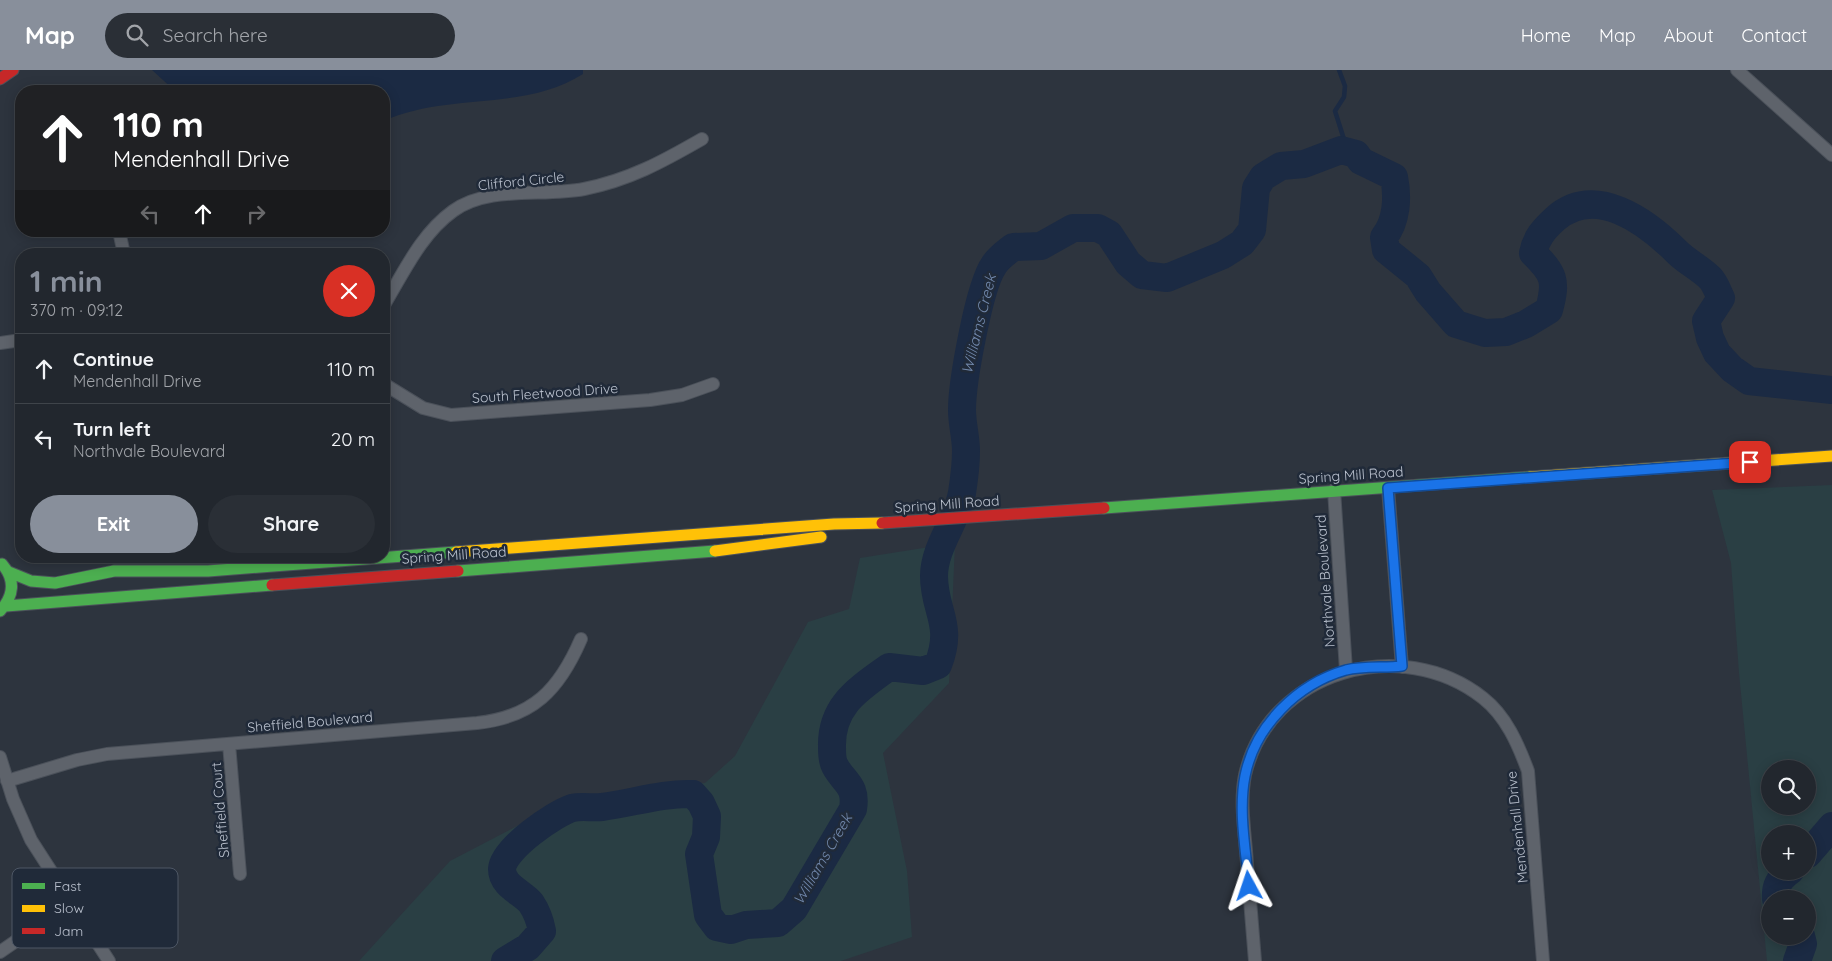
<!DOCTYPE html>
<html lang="en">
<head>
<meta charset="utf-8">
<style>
  :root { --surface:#22272e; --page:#2a2f36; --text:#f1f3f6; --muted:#a2a5aa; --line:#3f444a; --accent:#888f9b }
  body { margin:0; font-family:Quicksand,sans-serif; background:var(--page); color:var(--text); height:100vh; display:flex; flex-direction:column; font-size:19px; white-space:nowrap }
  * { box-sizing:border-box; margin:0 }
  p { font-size:16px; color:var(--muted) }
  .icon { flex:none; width:28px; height:28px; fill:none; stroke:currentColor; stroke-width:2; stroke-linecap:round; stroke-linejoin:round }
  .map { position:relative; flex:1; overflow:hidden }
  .panel { position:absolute; left:15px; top:178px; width:375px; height:315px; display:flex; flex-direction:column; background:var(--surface); border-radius:20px; box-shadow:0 2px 12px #0003,0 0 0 1px var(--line) }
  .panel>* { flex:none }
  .top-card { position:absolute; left:15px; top:15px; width:375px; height:152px; border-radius:20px; box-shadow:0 2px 12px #0003,0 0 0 1px var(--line); background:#202124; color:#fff; overflow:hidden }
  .fabs { position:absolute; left:1761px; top:690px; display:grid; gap:10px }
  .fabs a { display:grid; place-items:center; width:55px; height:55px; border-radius:50%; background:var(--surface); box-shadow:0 2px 12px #0003,0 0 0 1px var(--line); font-size:25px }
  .pin { position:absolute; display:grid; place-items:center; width:42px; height:42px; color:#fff; margin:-21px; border-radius:10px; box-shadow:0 2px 8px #0006 }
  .me { position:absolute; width:55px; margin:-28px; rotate:355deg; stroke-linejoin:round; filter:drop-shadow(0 0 4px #0008) }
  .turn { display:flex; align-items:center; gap:18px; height:105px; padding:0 15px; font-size:22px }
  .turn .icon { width:65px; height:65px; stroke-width:2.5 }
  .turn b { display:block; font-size:35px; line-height:42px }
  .lanes { display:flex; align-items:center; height:48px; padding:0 15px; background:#0003; justify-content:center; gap:25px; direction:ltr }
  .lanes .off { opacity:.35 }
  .round { display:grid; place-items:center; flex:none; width:52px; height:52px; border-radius:26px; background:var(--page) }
  .head { display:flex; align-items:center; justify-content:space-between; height:85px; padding:0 15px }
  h1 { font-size:30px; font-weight:700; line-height:38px; color:var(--accent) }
  .primary-button { display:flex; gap:10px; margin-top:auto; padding:10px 15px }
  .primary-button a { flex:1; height:58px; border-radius:30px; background:var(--accent); color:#fff; font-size:20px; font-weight:700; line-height:58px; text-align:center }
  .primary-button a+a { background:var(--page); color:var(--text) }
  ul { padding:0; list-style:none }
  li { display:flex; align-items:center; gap:15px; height:70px; padding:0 15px; border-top:1px solid var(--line) }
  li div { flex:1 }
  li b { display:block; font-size:19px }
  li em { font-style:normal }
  header { display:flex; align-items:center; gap:30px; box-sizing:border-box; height:70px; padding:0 25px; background:var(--accent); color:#fff }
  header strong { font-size:24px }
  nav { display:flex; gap:28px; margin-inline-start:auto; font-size:18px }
  .search { width:350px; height:45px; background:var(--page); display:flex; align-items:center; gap:12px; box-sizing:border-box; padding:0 18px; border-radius:28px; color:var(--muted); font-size:19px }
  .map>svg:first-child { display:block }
  .green { fill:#2a3f44; fill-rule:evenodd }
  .water { fill:#1b2a43 }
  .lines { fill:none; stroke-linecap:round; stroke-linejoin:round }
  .stream { stroke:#1b2a43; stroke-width:4.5 }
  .river { stroke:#1b2a43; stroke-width:28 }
  .street-casing { stroke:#4b515a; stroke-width:14 }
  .fast-casing { stroke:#4b515a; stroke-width:13 }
  .slow-casing { stroke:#4b515a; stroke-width:13 }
  .jam-casing { stroke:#4b515a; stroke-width:13 }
  .street { stroke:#5e636b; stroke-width:12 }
  .fast { stroke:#4caf50; stroke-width:11 }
  .slow { stroke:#ffc107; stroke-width:11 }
  .jam { stroke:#c62828; stroke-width:11 }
  .route-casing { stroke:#114b97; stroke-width:12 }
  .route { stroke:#1a73e8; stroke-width:9 }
  .labels { text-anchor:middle; stroke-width:5; stroke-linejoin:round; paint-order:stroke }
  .street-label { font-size:14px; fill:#b9c0cd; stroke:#202a39 }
  .water-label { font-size:15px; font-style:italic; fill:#7289ad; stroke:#202a39 }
  .key { fill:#202a39; stroke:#4e5765; stroke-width:1 }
  .key-label { font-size:14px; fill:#b9c0cd }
</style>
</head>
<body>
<header>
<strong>Map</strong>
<div class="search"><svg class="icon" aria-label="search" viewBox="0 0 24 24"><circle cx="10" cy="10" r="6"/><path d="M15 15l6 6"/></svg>Search here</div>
<nav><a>Home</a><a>Map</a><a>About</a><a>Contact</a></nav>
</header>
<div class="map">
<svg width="1832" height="891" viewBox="0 0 1832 891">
  <rect width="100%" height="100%" fill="#2d343e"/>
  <path class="green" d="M 1832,415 L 1832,891 L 1767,891 L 1739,603 L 1731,493 L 1712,420 ZM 1770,699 L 1808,699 L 1808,736 L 1770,736 ZM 1770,764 L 1808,764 L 1808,801 L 1770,801 ZM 1770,829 L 1808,829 L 1808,866 L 1770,866 Z
    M 955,473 L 949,613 L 883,683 L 907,801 L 912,867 L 841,891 L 359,891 L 450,791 L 571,728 L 705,713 L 735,686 L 808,552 L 849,539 L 860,488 Z"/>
  <path class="water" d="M 152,0 L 583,0 L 583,4 C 523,42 447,22 384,51 L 384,21 L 175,21 Z"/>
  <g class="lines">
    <path class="stream" d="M 1339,0 L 1345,16 L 1344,27 L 1335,41 L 1348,82"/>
    <path class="river" d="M 1808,784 L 1832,756
      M 1776,829 C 1775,816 1779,809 1790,801
      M 505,891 L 528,877 L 542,861 C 540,850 537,842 531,833 C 522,822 502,816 502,799 C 503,779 554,744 572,738 C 581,736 593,738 602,737 C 633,733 662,723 693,724 L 701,733 L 707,746 L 706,767 L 699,784 L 708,845 L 717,857 L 731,860 L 746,855 L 778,853 L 794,839 L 853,739 C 857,715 844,713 835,696 C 832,691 832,682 832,677 C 831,635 859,619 889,597 L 923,601 L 938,595 C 954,554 934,542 934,506 C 934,477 957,451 962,423 C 964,410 966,395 966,381 C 966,367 962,354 962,340 C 962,313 979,216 994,195 C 998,188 1007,182 1013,177 L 1041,176 L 1073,158 L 1098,158 L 1109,164 L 1128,193 L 1142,205 L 1167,208 L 1223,185 L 1242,173 L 1252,160 L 1256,118 L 1263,107 L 1281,96 L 1304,94 L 1341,80 L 1356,84 L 1361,91 L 1394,107 C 1398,127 1397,151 1384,167 L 1386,180 L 1418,206 L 1428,222 L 1456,254 L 1485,263 L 1506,262 L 1526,254 L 1549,240 C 1557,210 1554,204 1533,183 C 1536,168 1544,159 1555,149 C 1595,113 1647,152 1677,182 C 1687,192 1700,198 1710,208 C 1715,213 1718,222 1721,228 L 1706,251 L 1710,268 L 1717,283 L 1732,299 L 1749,311 L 1832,320
      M 1797,891 L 1803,874 L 1801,866"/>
    <defs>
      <path id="street" d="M 1737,0 L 1832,85
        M 119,161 L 124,184
        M 384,235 C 404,202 421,164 453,141 C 489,115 542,127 584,119 C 629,110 662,92 702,69
        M 0,273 L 21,270
        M 384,314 L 423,338 L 451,345 L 650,330 L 682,325 L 713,314
        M 1388,418 L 1402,597
        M 1334,420 L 1346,600
        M 229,674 L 240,804
        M 0,687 L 13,729 L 31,770 L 109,891
        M 7,711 L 77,690 L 107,684 L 477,653 C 533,647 559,620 581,569
        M 0,882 L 71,833
        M 1255,891 C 1252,854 1249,818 1246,781 C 1244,757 1240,730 1245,705 C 1269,600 1402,564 1483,628 C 1506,646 1518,674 1528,701 L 1543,891"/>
      <path id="fast" d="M 1104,438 L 1530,407
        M 458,501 L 715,481
        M 9,502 L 31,511 L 55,513 L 114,501 L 208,501 L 456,482
        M 6,536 L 272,515
        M 0,541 C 14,526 16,510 2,494"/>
      <path id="slow" d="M 1530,407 L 1832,386
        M 715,481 L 821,467
        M 456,482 L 834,454 L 882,453"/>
      <path id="jam" d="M 0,9 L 13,0
        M 882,453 L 1104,438
        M 272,515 L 458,501"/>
    </defs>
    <use href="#street" class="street-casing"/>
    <use href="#fast" class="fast-casing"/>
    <use href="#slow" class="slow-casing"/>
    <use href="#jam" class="jam-casing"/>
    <use href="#street" class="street"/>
    <use href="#fast" class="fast"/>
    <use href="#slow" class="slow"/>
    <use href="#jam" class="jam"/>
  </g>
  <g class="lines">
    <defs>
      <path id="route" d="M 1249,816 C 1246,781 1238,741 1245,706 C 1255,656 1297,614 1346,600 C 1363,596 1385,598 1402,596 L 1388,418 L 1750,392"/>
    </defs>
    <use href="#route" class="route-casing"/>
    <use href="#route" class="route"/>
  </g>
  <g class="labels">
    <g class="street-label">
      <text transform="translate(521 111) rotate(-6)" y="5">Clifford Circle</text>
      <text transform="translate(545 323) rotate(-4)" y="5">South Fleetwood Drive</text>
      <text transform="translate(1351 405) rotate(-4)" y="5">Spring Mill Road</text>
      <text transform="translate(947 434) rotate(-4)" y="5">Spring Mill Road</text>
      <text transform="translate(454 485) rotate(-4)" y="5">Spring Mill Road</text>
      <text transform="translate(1325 511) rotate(-94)" y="5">Northvale Boulevard</text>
      <text transform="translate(310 652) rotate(-5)" y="5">Sheffield Boulevard</text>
      <text transform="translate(220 740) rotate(-95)" y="5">Sheffield Court</text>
      <text transform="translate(1517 757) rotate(-96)" y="5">Mendenhall Drive</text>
    </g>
    <g class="water-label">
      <text transform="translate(979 254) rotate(-76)" y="5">Williams Creek</text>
      <text transform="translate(823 789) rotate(-60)" y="5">Williams Creek</text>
    </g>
  </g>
  <rect x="12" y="798" width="166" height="80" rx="8" class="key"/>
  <rect x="22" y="813" width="23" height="6" fill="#4caf50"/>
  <rect x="22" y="835" width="23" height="7" fill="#ffc107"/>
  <rect x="22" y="858" width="23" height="6" fill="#c62828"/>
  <g class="key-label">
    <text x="54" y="821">Fast</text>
    <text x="54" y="843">Slow</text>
    <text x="54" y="866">Jam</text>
  </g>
</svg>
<div class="fabs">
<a><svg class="icon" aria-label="search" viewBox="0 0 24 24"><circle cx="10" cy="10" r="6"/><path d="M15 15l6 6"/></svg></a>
<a>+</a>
<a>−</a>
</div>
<div class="pin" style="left:1750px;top:392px;background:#d93025"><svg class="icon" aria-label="arrive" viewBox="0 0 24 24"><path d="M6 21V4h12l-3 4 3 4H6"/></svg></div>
<svg class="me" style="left:1249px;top:816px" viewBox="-20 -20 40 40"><path d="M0-17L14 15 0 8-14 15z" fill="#1a73e8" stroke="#fff" stroke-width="4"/></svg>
<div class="top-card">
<div class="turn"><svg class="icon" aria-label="ahead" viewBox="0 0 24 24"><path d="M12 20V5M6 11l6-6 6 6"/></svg><div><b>110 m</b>Mendenhall Drive</div></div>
<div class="lanes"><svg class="icon off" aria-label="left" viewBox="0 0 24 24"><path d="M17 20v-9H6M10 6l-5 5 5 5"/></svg><svg class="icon" aria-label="ahead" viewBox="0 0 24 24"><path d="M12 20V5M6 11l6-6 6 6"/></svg><svg class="icon off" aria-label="right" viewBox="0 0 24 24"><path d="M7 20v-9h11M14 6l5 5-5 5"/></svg></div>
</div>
<section class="panel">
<div class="head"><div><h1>1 min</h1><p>370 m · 09:12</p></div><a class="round" style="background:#d93025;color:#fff"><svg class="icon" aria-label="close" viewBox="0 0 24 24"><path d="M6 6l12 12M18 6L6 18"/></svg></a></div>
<ul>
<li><svg class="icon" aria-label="ahead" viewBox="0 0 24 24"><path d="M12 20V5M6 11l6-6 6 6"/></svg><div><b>Continue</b><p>Mendenhall Drive</p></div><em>110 m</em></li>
<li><svg class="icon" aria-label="left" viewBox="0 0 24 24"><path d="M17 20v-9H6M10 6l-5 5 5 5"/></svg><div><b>Turn left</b><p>Northvale Boulevard</p></div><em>20 m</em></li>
</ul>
<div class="primary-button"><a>Exit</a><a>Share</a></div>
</section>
</div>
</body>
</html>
